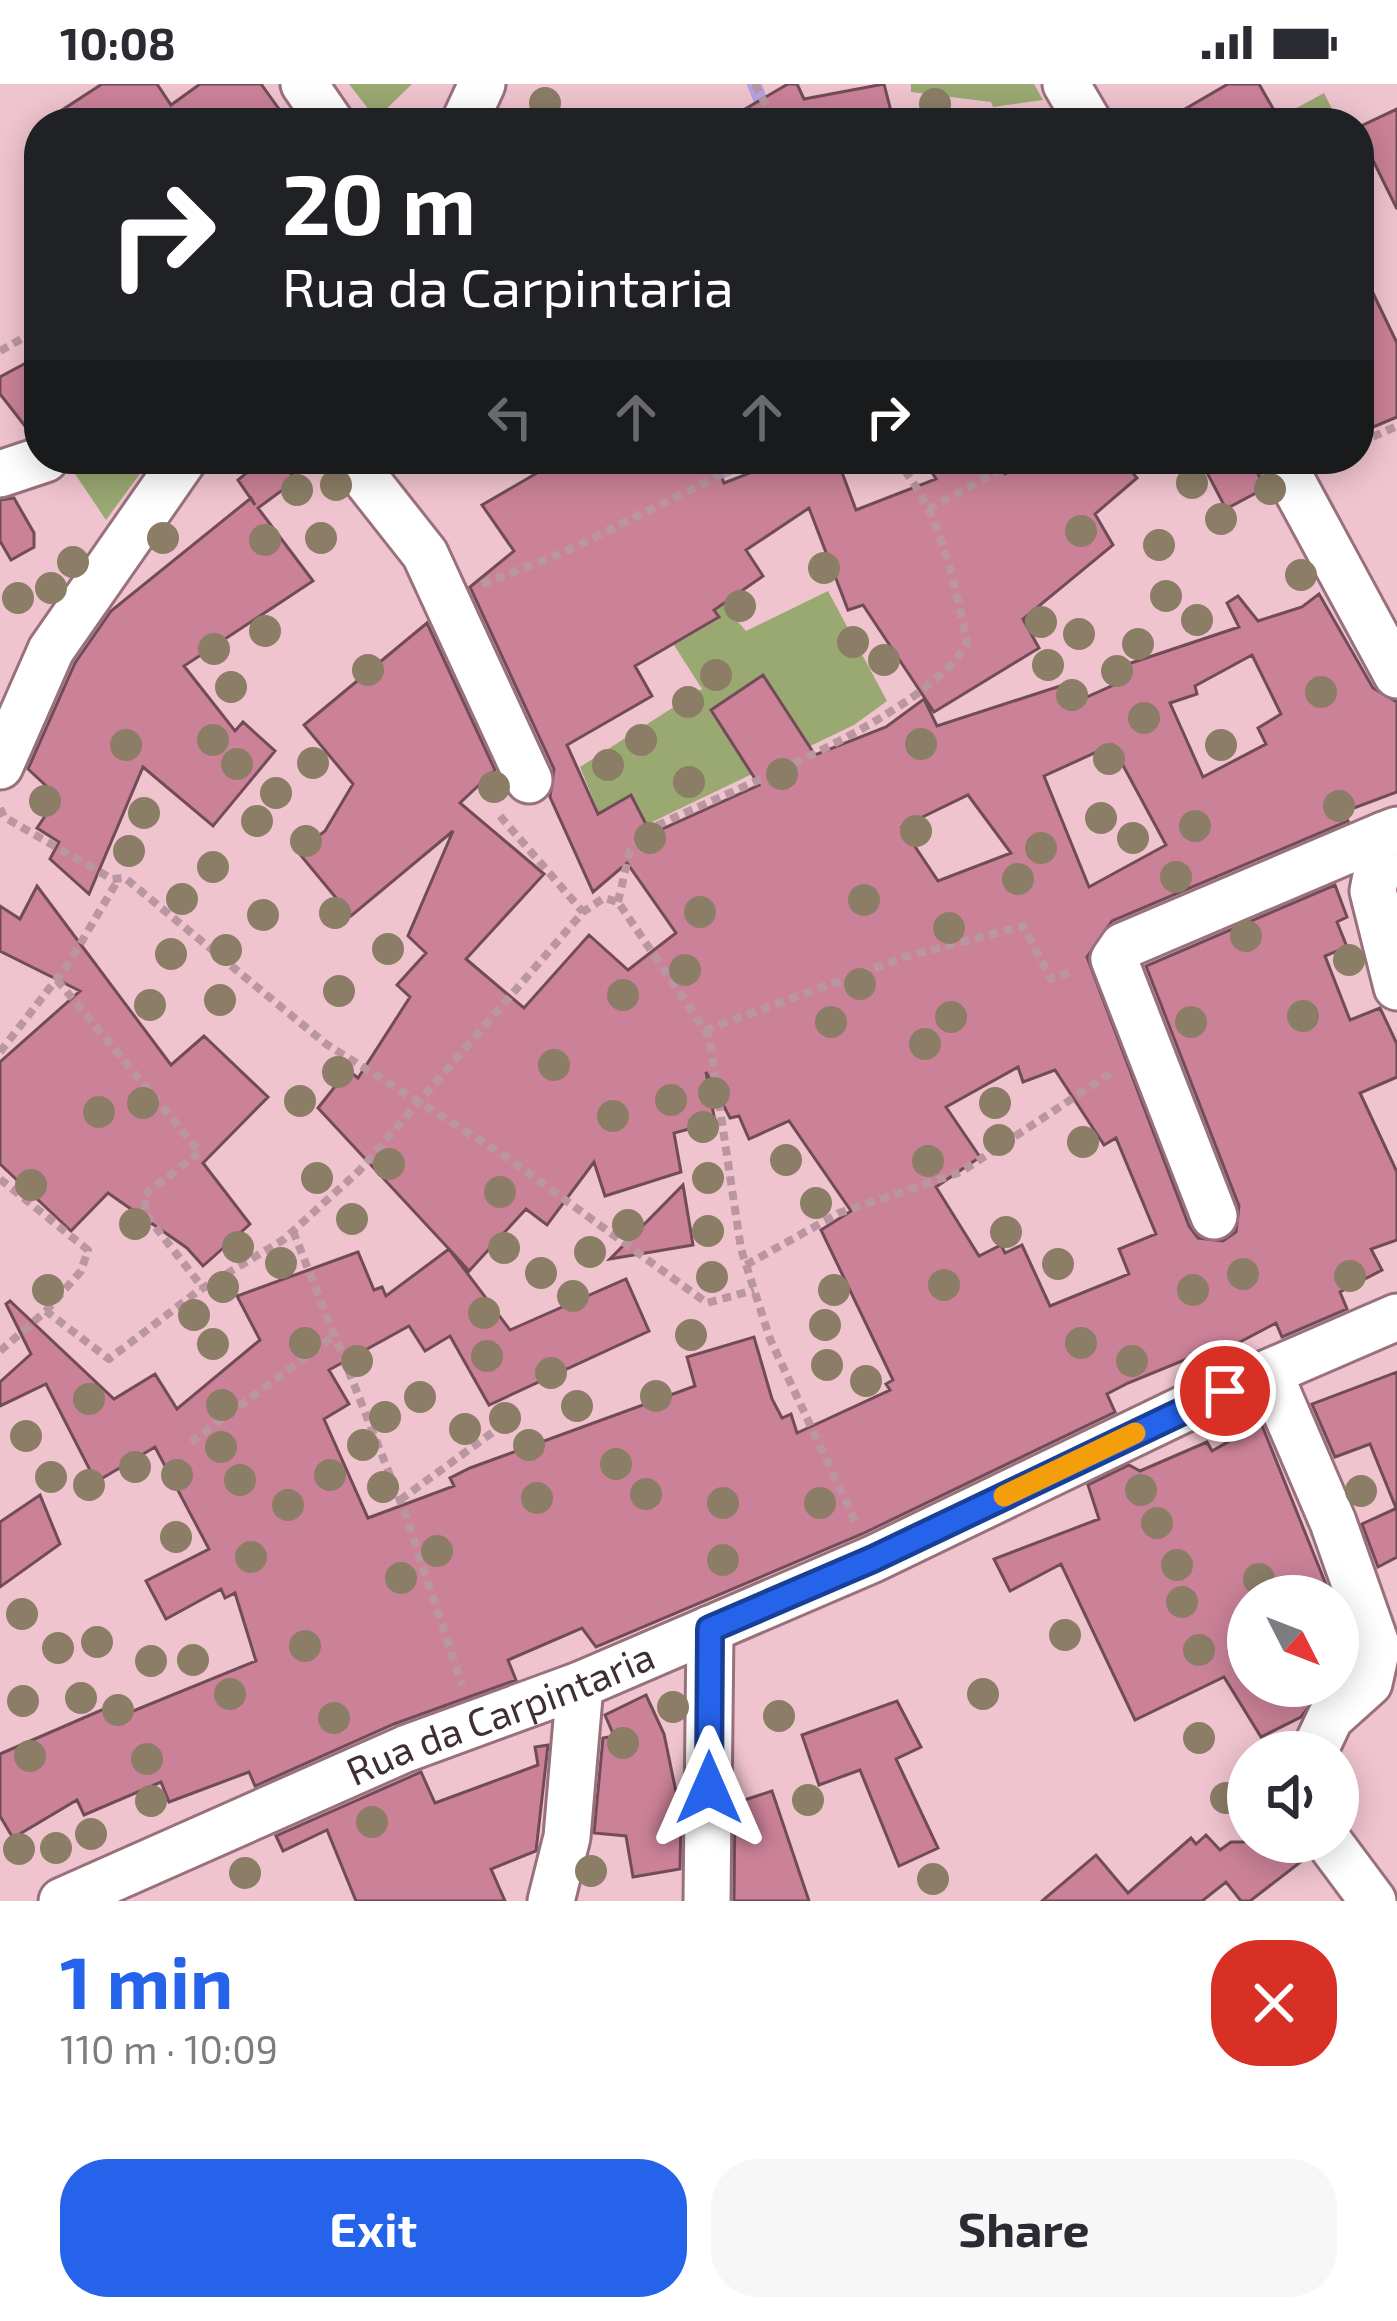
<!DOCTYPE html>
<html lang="en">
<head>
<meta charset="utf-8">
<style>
  :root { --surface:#fff; --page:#f7f7f7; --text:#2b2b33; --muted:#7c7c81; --accent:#2563eb }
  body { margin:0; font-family:"Exo 2",sans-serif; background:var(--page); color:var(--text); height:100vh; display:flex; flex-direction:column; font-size:45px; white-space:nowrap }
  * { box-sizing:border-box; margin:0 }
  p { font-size:39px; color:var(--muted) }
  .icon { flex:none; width:66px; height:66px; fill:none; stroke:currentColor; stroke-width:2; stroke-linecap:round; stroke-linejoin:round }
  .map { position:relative; height:1817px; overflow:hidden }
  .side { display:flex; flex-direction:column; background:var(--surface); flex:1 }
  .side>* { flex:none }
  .banner { position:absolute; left:24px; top:24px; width:1350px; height:366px; border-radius:48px; box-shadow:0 6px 30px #0003; background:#202124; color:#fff; overflow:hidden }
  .needle { width:78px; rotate:132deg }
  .fabs { position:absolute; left:1227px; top:1491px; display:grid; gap:24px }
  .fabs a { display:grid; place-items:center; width:132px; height:132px; border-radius:50%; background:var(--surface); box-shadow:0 6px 30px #0003; font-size:60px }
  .pin { position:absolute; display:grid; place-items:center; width:102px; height:102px; color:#fff; margin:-51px; border:6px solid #fff; border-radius:50%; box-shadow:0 3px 12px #0007 }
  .me { position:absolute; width:132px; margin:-66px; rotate:0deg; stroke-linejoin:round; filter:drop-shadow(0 0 9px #0008) }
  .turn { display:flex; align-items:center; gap:42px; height:252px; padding:0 60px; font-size:54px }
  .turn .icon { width:156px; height:156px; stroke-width:2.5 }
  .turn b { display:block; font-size:84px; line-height:102px }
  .lanes { display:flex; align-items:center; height:114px; padding:0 60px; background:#0003; justify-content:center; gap:60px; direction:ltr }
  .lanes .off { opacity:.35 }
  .round { display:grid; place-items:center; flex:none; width:126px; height:126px; border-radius:48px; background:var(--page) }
  .overview { display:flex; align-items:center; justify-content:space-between; height:204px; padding:0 60px }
  h1 { font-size:72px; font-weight:700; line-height:90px; color:var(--accent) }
  .cta { display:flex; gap:24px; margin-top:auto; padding:24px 60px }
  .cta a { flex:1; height:138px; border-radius:48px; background:var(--accent); color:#fff; font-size:48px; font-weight:700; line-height:138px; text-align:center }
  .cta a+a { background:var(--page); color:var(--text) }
  .status { display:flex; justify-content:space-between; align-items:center; height:84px; padding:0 60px; background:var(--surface); direction:ltr }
  .status svg { height:33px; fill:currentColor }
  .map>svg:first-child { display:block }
  .green { fill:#9aa872 }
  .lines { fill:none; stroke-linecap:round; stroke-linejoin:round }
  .stream { stroke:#b7a0df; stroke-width:14 }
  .building { fill:#cb8298; stroke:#714c56; stroke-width:3; fill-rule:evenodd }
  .minor-casing { stroke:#99717c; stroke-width:51 }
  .path { stroke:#ba96a0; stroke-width:8; stroke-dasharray:9 6; stroke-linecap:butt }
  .minor { stroke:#fff; stroke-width:45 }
  .tree { fill:#8b7d66 }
  .route-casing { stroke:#184099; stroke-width:30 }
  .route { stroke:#2563eb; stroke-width:21 }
  .slow { stroke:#f59e0b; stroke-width:21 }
  .labels { text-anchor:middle; stroke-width:9; stroke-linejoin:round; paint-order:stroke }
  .street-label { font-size:39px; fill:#3f2e33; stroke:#f0c4cf }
</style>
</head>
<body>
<div class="status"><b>10:08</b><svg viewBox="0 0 49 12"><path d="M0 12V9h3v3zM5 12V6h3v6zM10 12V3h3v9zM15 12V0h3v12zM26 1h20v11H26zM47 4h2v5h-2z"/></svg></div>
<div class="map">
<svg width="1397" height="1817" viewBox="0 0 1397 1817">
  <rect width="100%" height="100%" fill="#f0c4cf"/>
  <path class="green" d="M 349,0 L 412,0 L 376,35 Z
    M 911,0 L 1034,0 L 1043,16 L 993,23 L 991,18 L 911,8 Z
    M 1324,9 L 1339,39 L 1269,39 Z
    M 79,375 L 137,375 L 145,383 L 106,436 L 69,381 Z
    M 828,507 L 887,617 L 854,641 L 650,739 L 626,762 L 620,781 L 580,683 L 702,605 L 674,561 L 719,535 L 714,524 L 722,519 L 746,547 Z"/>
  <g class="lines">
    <path class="stream" d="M 754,0 L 770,39
      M 707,394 L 749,375"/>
  </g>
  <path class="building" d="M 102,0 L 157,0 L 171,21 L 200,0 L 261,0 L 289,39 L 42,39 Z
    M 788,0 L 797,0 L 804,15 L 884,0 L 894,39 L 721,39 Z
    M 1228,0 L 1259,0 L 1275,28 L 1257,39 L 1161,39 Z
    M 1397,25 L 1397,125 L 1359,48 L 1359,43 Z
    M 1359,180 L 1397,259 L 1397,333 L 1359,349 Z
    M 39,272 L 39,349 L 32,351 L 0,310 L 0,293 Z
    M 263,375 L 280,375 L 296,396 L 258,424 L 313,497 L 184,582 L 235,647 L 243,638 L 275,667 L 213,742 L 143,683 L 89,810 L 50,775 L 59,758 L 37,744 L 58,713 L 28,685 L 75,579 L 111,527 L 251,414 L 255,421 L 238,396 Z
    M 561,375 L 714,375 L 724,399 L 786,375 L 837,375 L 856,426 L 936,395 L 924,375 L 996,375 L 1005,390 L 1028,375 L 1121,375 L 1137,394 L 1095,430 L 1113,461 L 1023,535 L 1039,564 L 934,628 L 863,521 L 848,526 L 809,424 L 746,466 L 763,492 L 714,526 L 719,533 L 635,582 L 652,612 L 567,661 L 598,730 L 631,711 L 651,750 L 759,701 L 711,626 L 763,591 L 815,671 L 886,643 L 924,615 L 937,642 L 1060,602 L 1071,620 L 1127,595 L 1122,582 L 1239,543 L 1227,519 L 1238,512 L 1258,537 L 1302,523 L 1319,510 L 1373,604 L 1397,618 L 1397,708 L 1343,728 L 1348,737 L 1112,837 L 1087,873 L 1189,1142 L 1198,1154 L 1223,1157 L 1236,1148 L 1239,1122 L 1146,882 L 1335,801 L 1347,833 L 1337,838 L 1347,863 L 1325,872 L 1350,936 L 1380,924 L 1397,960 L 1397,993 L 1360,1009 L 1397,1088 L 1397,1156 L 1371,1165 L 1382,1186 L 1340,1208 L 1347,1225 L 1282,1253 L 1276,1239 L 1219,1269 L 1216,1263 L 1128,1299 L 1107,1310 L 1115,1328 L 862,1450 L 596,1563 L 582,1544 L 508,1576 L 516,1596 L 394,1640 L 255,1702 L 249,1688 L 169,1718 L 161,1698 L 84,1731 L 77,1716 L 13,1754 L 0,1732 L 0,1670 L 111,1622 L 116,1634 L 256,1577 L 235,1509 L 225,1514 L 221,1505 L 166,1535 L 146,1497 L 209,1465 L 155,1363 L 96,1398 L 46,1300 L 0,1322 L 0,1298 L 31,1270 L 6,1220 L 10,1217 L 114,1315 L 155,1290 L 177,1325 L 260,1256 L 237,1212 L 358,1168 L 374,1206 L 382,1203 L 386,1212 L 449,1165 L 318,1024 L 348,986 L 358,994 L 410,913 L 397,901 L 426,869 L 408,852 L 453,747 L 351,832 L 298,768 L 325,747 L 353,700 L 304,641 L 427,539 L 495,686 L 460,719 L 544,790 L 466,875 L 524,924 L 589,851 L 628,886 L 676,849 L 627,779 L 593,808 L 550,713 L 554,685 L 470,503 L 514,467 L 482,421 ZM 1252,571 L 1281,630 L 1258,644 L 1266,660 L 1203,693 L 1170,619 L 1197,610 L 1195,602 ZM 1112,661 L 1166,761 L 1089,803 L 1044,692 ZM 968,711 L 1011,769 L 938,797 L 902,743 ZM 1018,983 L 1023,998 L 1055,986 L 1104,1061 L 1116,1054 L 1156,1150 L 1119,1165 L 1129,1190 L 1050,1222 L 1022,1161 L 1005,1169 L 1001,1161 L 979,1172 L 936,1103 L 980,1073 L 946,1023 ZM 706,988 L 730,1034 L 739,1032 L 749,1055 L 789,1037 L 851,1127 L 821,1146 L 893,1296 L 886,1300 L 890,1306 L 797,1349 L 791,1330 L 782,1334 L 772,1315 L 754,1253 L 687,1273 L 695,1302 L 470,1384 L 450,1394 L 454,1402 L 368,1434 L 324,1335 L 349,1320 L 329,1286 L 409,1242 L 425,1267 L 450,1252 L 489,1321 L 649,1247 L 626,1195 L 510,1246 L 449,1165 L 469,1187 L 526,1125 L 547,1141 L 594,1078 L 605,1112 L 681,1088 L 674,1049 L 715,1038 Z
    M 1200,375 L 1251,375 L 1265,404 L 1226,425 Z
    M 14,414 L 34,449 L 34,463 L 11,476 L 0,457 L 0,416 Z
    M 37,802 L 171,981 L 204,952 L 268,1013 L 203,1079 L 250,1140 L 203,1182 L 187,1164 L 108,1109 L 71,1147 L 0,1080 L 0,978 L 80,907 L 0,867 L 0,822 L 20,835 Z
    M 683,1101 L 693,1161 L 610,1175 Z
    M 1397,1288 L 1397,1424 L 1396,1424 L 1370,1360 L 1335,1373 L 1312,1320 Z
    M 1261,1339 L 1329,1508 L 1248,1512 L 1248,1602 L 1325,1602 L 1301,1633 L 1261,1653 L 1224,1593 L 1135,1636 L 1061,1480 L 1010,1507 L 994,1475 L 1099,1435 L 1088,1401 L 1129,1381 L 1140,1387 L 1207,1358 L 1212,1367 Z
    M 40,1411 L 60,1460 L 0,1503 L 0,1438 Z
    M 1397,1424 L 1397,1473 L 1378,1483 L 1362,1440 Z
    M 646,1611 L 664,1650 L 681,1732 L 680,1785 L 633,1793 L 626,1752 L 594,1749 L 603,1654 L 614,1652 L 605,1631 Z
    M 897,1617 L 921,1663 L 896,1675 L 938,1764 L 899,1782 L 860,1686 L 819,1701 L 802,1651 Z
    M 548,1661 L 536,1767 L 491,1785 L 505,1817 L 356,1817 L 327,1746 L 283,1767 L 276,1752 L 421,1688 L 435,1719 L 538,1681 L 535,1663 Z
    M 772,1707 L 809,1817 L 734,1817 L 735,1719 Z
    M 1206,1751 L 1220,1766 L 1231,1758 L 1302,1758 L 1307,1773 L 1250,1817 L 1241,1817 L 1226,1798 L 1202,1817 L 1042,1817 L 1096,1771 L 1128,1809 L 1191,1754 L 1196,1760 Z"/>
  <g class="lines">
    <defs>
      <g id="minor">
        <path d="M 304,0 L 331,39"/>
        <path d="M 1066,0 L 1089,39"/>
        <path d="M 464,39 L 482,0"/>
        <path d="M 350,375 L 425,470 L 529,696"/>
        <path d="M 1280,375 L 1397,591"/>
        <path d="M 0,390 L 45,375"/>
        <path d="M 0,682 L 51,566 L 184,375"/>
        <path d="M 1397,746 L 1384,751 L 1373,807 L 1397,903"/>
        <path d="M 1214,1132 L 1114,875 L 1123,862 L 1384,751"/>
        <path d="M 1269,1289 L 1333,1438 L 1377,1563 L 1369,1599 L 1330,1634 L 1314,1668"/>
        <path d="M 1329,1758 L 1373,1817"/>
        <path id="s1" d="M 62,1817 L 405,1665 L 580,1601 L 873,1475 L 1182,1326 L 1397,1233"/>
        <path d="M 551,1817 L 567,1753 L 580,1601"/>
        <path d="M 707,1817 L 710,1545"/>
      </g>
    </defs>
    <use href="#minor" class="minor-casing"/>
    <path class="path" d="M 755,0 L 775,39
      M 0,267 L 39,245
      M 1359,359 L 1397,342
      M 928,425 L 1021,375
      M 482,500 L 560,470 L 753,375
      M 0,724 L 4,733 L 112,795 L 125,794 L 326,960 L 502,1070 L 707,1219 L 754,1206
      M 500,732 L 583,828
      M 618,818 L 630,766 L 654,743 C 736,704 922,634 967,560 C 954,496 940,424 895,375
      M 57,896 L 200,1068 L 144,1111 L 146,1131 L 203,1204
      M 705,946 L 905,873 L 1023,842 L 1051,895 L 1073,887
      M 0,968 L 69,879 L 118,796
      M 0,1095 L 88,1166 L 81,1187 L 46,1227
      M 293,1147 L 405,1429 L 462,1601
      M 746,1181 L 839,1129 L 961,1088 L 1114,987
      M 0,1267 L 46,1227 L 109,1275 L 198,1207 L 283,1156 L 359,1087 L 583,828 L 604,814 L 618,818 L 709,952 L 741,1165 L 770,1255 L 855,1437
      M 191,1358 L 335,1251
      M 400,1416 L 500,1343"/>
    <use href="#minor" class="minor"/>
  </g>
  <g class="tree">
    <circle cx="545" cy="19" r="16"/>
    <circle cx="935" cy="20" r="16"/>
    <circle cx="1192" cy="399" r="16"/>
    <circle cx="336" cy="401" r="16"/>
    <circle cx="1270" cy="405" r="16"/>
    <circle cx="297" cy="406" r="16"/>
    <circle cx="1221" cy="435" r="16"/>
    <circle cx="1081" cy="447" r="16"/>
    <circle cx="163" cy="454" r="16"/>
    <circle cx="321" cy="454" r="16"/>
    <circle cx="265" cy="456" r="16"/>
    <circle cx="1159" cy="461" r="16"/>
    <circle cx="73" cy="478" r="16"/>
    <circle cx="824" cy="484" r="16"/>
    <circle cx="1301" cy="491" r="16"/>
    <circle cx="51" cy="504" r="16"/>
    <circle cx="1166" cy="512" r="16"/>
    <circle cx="18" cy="514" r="16"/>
    <circle cx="740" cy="522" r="16"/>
    <circle cx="1197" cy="536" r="16"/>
    <circle cx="1041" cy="538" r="16"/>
    <circle cx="265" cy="547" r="16"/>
    <circle cx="1079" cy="550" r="16"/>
    <circle cx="853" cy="558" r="16"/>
    <circle cx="1138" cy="560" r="16"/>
    <circle cx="214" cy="565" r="16"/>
    <circle cx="884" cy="576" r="16"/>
    <circle cx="1048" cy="581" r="16"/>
    <circle cx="368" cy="586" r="16"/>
    <circle cx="1117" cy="587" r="16"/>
    <circle cx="716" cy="591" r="16"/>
    <circle cx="231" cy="603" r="16"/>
    <circle cx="1321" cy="608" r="16"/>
    <circle cx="1072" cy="611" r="16"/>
    <circle cx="688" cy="618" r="16"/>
    <circle cx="1144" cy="634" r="16"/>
    <circle cx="213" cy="656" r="16"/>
    <circle cx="641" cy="656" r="16"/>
    <circle cx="921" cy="660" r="16"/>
    <circle cx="126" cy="661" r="16"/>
    <circle cx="1221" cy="661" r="16"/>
    <circle cx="1109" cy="675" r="16"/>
    <circle cx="313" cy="679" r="16"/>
    <circle cx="237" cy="680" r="16"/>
    <circle cx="608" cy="681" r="16"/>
    <circle cx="782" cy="690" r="16"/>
    <circle cx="689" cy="698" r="16"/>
    <circle cx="494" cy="703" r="16"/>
    <circle cx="276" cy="709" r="16"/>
    <circle cx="45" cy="717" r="16"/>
    <circle cx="1339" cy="722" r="16"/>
    <circle cx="144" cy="729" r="16"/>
    <circle cx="1101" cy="734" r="16"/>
    <circle cx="257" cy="737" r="16"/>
    <circle cx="1195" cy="742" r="16"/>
    <circle cx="916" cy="747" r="16"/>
    <circle cx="650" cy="754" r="16"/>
    <circle cx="1133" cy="754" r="16"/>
    <circle cx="306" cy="757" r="16"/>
    <circle cx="1041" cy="764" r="16"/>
    <circle cx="129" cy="767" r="16"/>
    <circle cx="213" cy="783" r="16"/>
    <circle cx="1176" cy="793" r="16"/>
    <circle cx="1018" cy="795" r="16"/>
    <circle cx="182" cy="815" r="16"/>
    <circle cx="864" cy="816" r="16"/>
    <circle cx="700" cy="828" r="16"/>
    <circle cx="335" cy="829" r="16"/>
    <circle cx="263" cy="831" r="16"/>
    <circle cx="949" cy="844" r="16"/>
    <circle cx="1246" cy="852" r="16"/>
    <circle cx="388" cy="865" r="16"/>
    <circle cx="226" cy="866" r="16"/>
    <circle cx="171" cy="870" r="16"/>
    <circle cx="1349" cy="876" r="16"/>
    <circle cx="685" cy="886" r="16"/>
    <circle cx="860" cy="900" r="16"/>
    <circle cx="339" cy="907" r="16"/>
    <circle cx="623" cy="911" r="16"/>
    <circle cx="220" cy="916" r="16"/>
    <circle cx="150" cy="921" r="16"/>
    <circle cx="1303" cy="932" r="16"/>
    <circle cx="951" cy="933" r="16"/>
    <circle cx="831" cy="938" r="16"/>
    <circle cx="1191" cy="938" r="16"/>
    <circle cx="925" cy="960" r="16"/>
    <circle cx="554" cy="981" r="16"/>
    <circle cx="338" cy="988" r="16"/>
    <circle cx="714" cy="1009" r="16"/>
    <circle cx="671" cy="1016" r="16"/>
    <circle cx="300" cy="1017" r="16"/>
    <circle cx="143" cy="1019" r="16"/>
    <circle cx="995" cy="1019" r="16"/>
    <circle cx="99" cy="1028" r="16"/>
    <circle cx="613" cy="1032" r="16"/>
    <circle cx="703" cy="1043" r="16"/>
    <circle cx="999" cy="1056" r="16"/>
    <circle cx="1083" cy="1058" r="16"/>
    <circle cx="786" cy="1076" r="16"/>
    <circle cx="928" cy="1077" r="16"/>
    <circle cx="389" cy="1080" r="16"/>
    <circle cx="317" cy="1094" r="16"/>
    <circle cx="708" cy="1094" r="16"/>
    <circle cx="31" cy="1101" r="16"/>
    <circle cx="500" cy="1108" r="16"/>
    <circle cx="816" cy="1119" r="16"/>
    <circle cx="352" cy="1135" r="16"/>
    <circle cx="135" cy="1140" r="16"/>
    <circle cx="628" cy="1141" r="16"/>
    <circle cx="708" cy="1147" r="16"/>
    <circle cx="1006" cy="1148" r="16"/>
    <circle cx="238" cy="1163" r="16"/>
    <circle cx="504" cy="1164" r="16"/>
    <circle cx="590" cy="1168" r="16"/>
    <circle cx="281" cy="1179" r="16"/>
    <circle cx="1058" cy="1180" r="16"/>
    <circle cx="541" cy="1189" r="16"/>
    <circle cx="1243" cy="1190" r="16"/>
    <circle cx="1350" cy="1192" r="16"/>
    <circle cx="712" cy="1193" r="16"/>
    <circle cx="944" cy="1201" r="16"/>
    <circle cx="223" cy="1203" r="16"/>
    <circle cx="48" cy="1206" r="16"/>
    <circle cx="834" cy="1206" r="16"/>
    <circle cx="1193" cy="1206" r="16"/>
    <circle cx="573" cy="1212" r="16"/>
    <circle cx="484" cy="1229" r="16"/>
    <circle cx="194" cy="1231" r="16"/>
    <circle cx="825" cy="1241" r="16"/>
    <circle cx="691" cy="1251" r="16"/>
    <circle cx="305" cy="1259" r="16"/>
    <circle cx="1081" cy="1259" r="16"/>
    <circle cx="213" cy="1260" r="16"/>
    <circle cx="487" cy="1272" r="16"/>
    <circle cx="357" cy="1277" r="16"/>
    <circle cx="1132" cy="1277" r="16"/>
    <circle cx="827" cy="1281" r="16"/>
    <circle cx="551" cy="1289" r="16"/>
    <circle cx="866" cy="1297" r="16"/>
    <circle cx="656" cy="1312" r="16"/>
    <circle cx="420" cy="1313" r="16"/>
    <circle cx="89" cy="1315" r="16"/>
    <circle cx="222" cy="1321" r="16"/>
    <circle cx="577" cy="1322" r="16"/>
    <circle cx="385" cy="1333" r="16"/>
    <circle cx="505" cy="1334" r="16"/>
    <circle cx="465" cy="1345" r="16"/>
    <circle cx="26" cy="1352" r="16"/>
    <circle cx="363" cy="1361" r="16"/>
    <circle cx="529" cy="1361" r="16"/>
    <circle cx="221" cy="1363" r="16"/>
    <circle cx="616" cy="1380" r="16"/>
    <circle cx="135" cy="1383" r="16"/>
    <circle cx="177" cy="1391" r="16"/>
    <circle cx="330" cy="1391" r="16"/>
    <circle cx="51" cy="1393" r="16"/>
    <circle cx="240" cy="1396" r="16"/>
    <circle cx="89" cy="1401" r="16"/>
    <circle cx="383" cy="1403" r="16"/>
    <circle cx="1141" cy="1406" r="16"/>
    <circle cx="1361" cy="1407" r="16"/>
    <circle cx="646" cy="1410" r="16"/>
    <circle cx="537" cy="1414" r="16"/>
    <circle cx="723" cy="1419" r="16"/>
    <circle cx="820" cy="1419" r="16"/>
    <circle cx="288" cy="1421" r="16"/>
    <circle cx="1157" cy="1439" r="16"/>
    <circle cx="176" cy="1453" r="16"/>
    <circle cx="437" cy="1467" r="16"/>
    <circle cx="251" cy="1473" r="16"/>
    <circle cx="723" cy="1476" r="16"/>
    <circle cx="1177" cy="1481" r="16"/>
    <circle cx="401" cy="1494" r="16"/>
    <circle cx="1259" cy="1495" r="16"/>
    <circle cx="1182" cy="1518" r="16"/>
    <circle cx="22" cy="1530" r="16"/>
    <circle cx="1065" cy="1551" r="16"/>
    <circle cx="97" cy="1558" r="16"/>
    <circle cx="305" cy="1562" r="16"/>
    <circle cx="58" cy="1564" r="16"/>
    <circle cx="1199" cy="1566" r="16"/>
    <circle cx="193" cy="1576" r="16"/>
    <circle cx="151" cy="1577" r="16"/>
    <circle cx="230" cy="1610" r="16"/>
    <circle cx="983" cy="1610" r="16"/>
    <circle cx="81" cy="1614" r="16"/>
    <circle cx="23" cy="1617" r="16"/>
    <circle cx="673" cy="1623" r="16"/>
    <circle cx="118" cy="1626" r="16"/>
    <circle cx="779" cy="1632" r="16"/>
    <circle cx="334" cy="1634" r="16"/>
    <circle cx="1199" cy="1654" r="16"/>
    <circle cx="623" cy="1659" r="16"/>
    <circle cx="30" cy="1672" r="16"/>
    <circle cx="147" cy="1675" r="16"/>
    <circle cx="1226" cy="1714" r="16"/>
    <circle cx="808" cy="1716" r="16"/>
    <circle cx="151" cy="1717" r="16"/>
    <circle cx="372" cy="1738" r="16"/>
    <circle cx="91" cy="1750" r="16"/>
    <circle cx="56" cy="1764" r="16"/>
    <circle cx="19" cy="1765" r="16"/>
    <circle cx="591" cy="1787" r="16"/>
    <circle cx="245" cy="1789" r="16"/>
    <circle cx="933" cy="1795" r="16"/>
  </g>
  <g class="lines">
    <defs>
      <path id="route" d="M 709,1704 L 710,1545 L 873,1475 L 1225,1307"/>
    </defs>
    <use href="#route" class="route-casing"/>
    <use href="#route" class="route"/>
    <path class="slow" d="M 1004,1412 L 1135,1349"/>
  </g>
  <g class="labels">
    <g class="street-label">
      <text dy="14" stroke="none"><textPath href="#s1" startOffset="477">Rua da Carpintaria</textPath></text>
    </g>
  </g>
</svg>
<div class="fabs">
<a><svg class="needle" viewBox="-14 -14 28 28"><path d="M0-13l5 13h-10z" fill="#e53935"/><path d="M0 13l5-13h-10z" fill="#7c7c81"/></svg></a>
<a><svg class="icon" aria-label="sound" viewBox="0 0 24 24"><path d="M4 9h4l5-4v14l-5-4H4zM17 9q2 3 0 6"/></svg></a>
</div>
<div class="pin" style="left:1225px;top:1307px;background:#d93025"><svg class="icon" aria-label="arrive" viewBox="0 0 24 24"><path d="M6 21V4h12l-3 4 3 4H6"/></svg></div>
<svg class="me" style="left:709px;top:1704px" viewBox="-20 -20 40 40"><path d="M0-17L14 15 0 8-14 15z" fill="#2563eb" stroke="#fff" stroke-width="4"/></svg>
<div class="banner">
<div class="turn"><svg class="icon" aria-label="right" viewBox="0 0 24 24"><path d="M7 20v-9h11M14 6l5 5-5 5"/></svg><div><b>20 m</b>Rua da Carpintaria</div></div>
<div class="lanes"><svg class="icon off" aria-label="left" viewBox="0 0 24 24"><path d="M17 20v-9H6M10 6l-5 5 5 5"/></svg><svg class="icon off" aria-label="ahead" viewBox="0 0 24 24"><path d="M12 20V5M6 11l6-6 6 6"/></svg><svg class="icon off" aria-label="ahead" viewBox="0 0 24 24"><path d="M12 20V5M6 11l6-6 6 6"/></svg><svg class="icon" aria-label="right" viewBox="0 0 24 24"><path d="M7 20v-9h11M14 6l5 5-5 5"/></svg></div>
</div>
</div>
<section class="side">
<div class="overview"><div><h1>1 min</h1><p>110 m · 10:09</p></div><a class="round" style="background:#d93025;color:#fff"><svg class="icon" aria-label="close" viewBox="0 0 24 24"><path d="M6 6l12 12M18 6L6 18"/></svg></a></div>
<div class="cta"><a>Exit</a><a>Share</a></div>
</section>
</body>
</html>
